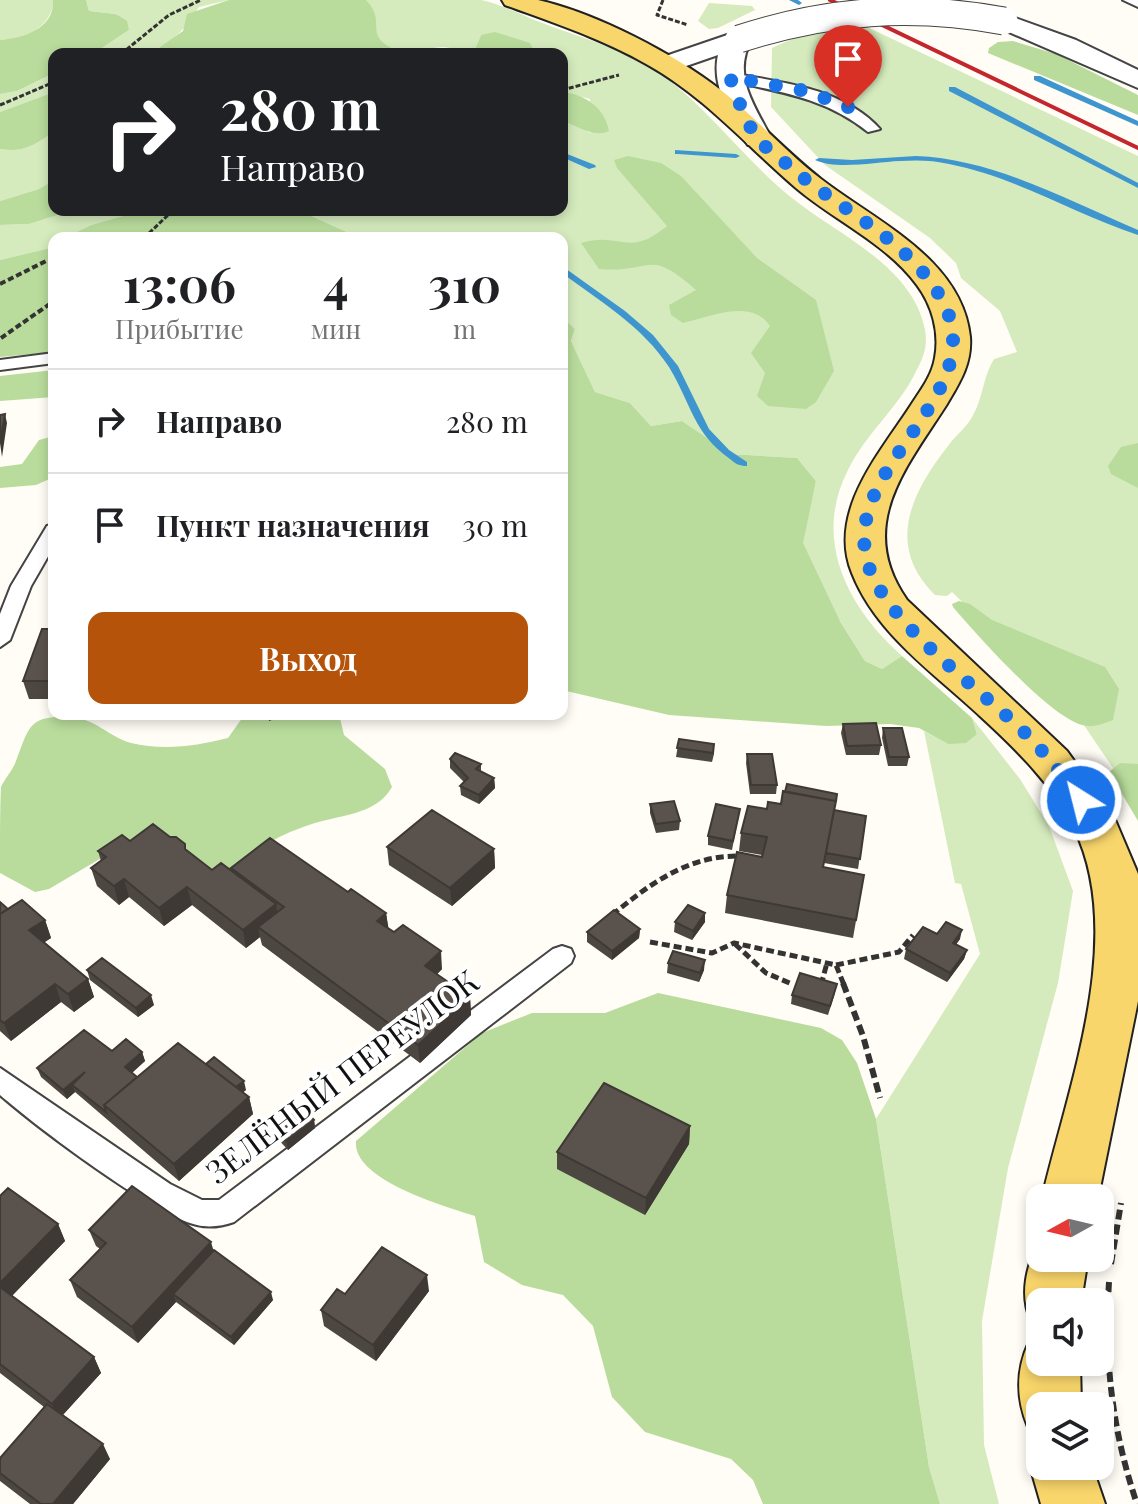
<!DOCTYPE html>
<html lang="ru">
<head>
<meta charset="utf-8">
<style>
  :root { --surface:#fff; --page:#f2f2f2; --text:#202124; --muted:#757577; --line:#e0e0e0; --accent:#b45309 }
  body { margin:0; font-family:"Playfair Display",serif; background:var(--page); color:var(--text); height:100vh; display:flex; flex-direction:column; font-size:30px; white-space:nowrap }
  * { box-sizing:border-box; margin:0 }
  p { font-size:26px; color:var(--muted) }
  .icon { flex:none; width:44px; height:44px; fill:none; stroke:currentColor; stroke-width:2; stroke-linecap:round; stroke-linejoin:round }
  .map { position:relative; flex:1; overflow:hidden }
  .drawer { position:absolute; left:48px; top:232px; width:520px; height:488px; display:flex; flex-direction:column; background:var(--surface); border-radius:16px; box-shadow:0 4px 12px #0003 }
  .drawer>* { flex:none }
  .banner { position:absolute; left:48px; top:48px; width:520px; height:168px; border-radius:16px; box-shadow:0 4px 12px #0003; background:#202124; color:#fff; overflow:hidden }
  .needle { width:52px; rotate:262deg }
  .tools { position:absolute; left:1026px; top:1184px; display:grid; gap:16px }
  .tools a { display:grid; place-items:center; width:88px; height:88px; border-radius:16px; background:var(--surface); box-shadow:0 4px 12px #0003; font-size:40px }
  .pin { position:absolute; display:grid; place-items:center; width:68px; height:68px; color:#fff; margin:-82px -34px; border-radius:50% 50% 50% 0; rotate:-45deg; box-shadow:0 0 8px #0007 }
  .pin .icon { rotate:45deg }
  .me { position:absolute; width:88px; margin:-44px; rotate:324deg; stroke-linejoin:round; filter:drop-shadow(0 0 6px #0008) }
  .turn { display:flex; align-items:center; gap:28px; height:168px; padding:0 40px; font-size:36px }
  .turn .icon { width:104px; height:104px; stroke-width:2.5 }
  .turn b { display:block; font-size:56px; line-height:68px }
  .eta { display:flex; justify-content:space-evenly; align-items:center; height:136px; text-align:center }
  .eta b { font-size:48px; font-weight:700; line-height:56px }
  .primary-button { display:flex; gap:16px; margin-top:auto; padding:16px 40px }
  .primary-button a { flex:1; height:92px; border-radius:16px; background:var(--accent); color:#fff; font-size:32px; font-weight:700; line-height:92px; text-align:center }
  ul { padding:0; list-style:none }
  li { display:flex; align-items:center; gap:24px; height:104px; padding:0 40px; border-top:2px solid var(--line) }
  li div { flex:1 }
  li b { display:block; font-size:30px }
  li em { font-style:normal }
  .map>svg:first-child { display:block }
  .green { fill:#d5ebbd }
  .forest { fill:#b9dc9c }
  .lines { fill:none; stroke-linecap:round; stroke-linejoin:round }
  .stream { fill:#3f96cf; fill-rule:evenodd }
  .service-casing { stroke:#444; stroke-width:4 }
  .tertiary-casing { stroke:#444; stroke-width:4 }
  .primary-casing { stroke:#222; stroke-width:4 }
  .path-far3 { stroke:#333; stroke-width:3; stroke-dasharray:5 2; stroke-linecap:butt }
  .path-far2 { stroke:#333; stroke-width:4; stroke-dasharray:6 3; stroke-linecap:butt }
  .path-far1 { stroke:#333; stroke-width:5; stroke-dasharray:8 4; stroke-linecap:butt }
  .path { stroke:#333; stroke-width:6; stroke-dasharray:10 5; stroke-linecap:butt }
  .service { fill:#fff; fill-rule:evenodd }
  .tertiary { fill:#fff; fill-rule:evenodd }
  .primary { fill:#f9d66b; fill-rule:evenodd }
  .rail { stroke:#c4262e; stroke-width:4 }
  .tertiary-bridge-casing { stroke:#444; stroke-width:29; stroke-linecap:butt }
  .tertiary-bridge { stroke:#fff; stroke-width:27 }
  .wall { fill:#4d4742 }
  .shaded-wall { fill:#3f3936 }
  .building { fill:#5a524d; stroke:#3f3936; stroke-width:2 }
  .route { stroke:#1a73e8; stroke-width:14; stroke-dasharray:0 25.2 }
  .labels { text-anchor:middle; stroke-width:8; stroke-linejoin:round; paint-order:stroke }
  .near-street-label { font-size:32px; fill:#111; stroke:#fff }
</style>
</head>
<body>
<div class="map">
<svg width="1138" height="1504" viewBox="0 0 1138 1504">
  <rect width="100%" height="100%" fill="#fffdf5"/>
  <path class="green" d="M 0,0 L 53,0 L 54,2 C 49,29 26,38 0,40 Z
    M 86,0 L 229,0 L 199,7 C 167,57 148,54 93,54 L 129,30 L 117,14 L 89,11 Z
    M 366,0 C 400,0 448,0 481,0 C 500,4 520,14 537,21 C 580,38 628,49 665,77 C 711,112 746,161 792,198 C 838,235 913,266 925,330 C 929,350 920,364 911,381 C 893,412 864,437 848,470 C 812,540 848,608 902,656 L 882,669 L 865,661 L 841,623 L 802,543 L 816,481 L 797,458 L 731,454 L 682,421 L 651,426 L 630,403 L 595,392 L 571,341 L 575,329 L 562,317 L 562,238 L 360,238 L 298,210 L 562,210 L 562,121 L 591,133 L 590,99 L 562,92 L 562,54 L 536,54 L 530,43 L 481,35 L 473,54 C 463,53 452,47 443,47 C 424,47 390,64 378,40 C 370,26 378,13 366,0 Z
    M 709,3 L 752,6 L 755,10 L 718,28 L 709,29 L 698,21 Z
    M 863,25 L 1138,156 L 1138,805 L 1073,709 L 952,592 L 947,596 L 935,595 C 885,546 911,493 948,446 C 955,436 966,428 972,417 C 983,399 983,376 994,359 L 1017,352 L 1000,311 L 961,278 L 956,263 L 930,238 L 825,165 L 771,107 L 772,48 L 810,31 Z
    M 54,73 L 54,92 L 0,112 L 0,94 L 17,91 Z
    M 54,131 L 54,180 L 39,189 L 0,201 L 0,149 C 22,153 37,145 54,131 Z
    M 74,210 L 144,210 L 91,225 L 64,238 L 54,238 L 54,247 L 0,260 L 0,225 L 29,224 Z
    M 972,718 L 1020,779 L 1049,826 L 1073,891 L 1058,983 L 1008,1168 L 982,1321 L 984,1445 L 999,1504 L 940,1504 L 929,1467 L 876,1119 L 980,954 L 961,884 L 955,883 L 924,731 L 948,744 L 977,734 Z"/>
  <path class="forest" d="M 53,0 L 86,0 L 89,11 L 116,14 L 127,21 L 129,30 L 93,54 L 54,54 L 54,73 L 17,91 L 0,94 L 0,40 C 24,38 55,28 53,0 Z
    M 229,0 L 366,0 C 390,25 357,36 405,54 L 150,54 L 183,31 L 187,14 Z
    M 495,32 L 530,43 L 536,54 L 473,54 L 481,35 Z
    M 1013,41 L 1056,54 L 1138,95 L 1138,115 L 988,53 L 989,48 L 998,42 Z
    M 54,92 L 54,131 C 37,145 22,153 0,149 L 0,112 Z
    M 562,92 C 585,94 605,108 609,131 C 593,138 577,126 562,121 Z
    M 628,156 L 661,163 L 681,176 L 757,258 L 816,300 L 834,371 L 816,402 L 806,409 L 768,406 L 757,396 L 765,373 L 751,353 L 770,326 C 751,298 711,317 683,323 L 671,315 L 669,305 L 696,290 C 646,246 654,274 599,269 L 581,243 C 622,231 627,259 667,226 L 617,168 L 614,160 Z
    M 54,180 L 54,210 L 74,210 L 29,224 L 0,225 L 0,201 L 39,189 Z
    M 144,210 L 298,210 L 360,238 L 64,238 L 91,225 Z
    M 54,247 L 54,352 L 0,357 L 0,260 Z
    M 562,317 L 575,329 L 571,341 L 595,392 L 630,403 L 651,426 L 682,421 L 731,454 L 797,458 L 816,481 L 803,543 L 841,623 L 865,661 L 882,669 L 902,656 L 972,718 L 977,734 L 966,743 L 948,744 L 919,728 L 890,724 L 826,726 L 669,715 L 562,690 Z
    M 54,370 L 54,397 L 0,401 L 0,376 Z
    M 54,436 L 54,477 L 36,485 L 0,488 L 0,467 L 22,464 L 39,440 Z
    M 1138,443 L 1138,488 L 1111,474 L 1108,466 L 1121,447 Z
    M 959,601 L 970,604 L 992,620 L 1105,667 L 1119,689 L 1113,720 C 1102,724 1093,728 1082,725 C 1049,716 977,635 953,607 L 952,604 Z
    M 245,714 L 339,714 L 344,735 L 385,769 L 392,787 C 376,816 336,815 309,825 C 297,829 284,834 274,840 C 254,852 245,869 222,872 L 125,844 L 49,889 L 35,892 L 0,873 C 0,851 0,805 1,787 C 5,778 13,770 16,761 C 29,728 28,715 70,717 C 95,718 109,737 131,743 C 163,751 197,746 228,738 Z
    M 1120,763 L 1138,764 L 1138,821 L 1109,772 Z
    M 658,993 L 821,1028 L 842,1040 L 857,1063 L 876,1119 L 929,1467 L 940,1504 L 763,1504 L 753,1480 L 731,1459 L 645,1432 L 612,1397 L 593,1326 L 563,1295 L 522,1285 L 484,1262 L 475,1216 C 445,1206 352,1180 356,1141 L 482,1033 L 532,1013 L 605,1013 Z"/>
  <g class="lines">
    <path class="stream" d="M 789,0 L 798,0 L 802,3 L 799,5 Z
      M 1034,76 L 1040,76 L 1138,121 L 1138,126 L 1034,80 Z
      M 949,87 L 955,87 L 1138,183 L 1138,188 L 949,91 Z
      M 675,150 L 736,154 L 740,156 L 736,158 L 678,154 L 675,154 Z
      M 562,152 L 595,165 L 596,167 L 589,169 L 562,157 Z
      M 916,156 C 994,159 1067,200 1138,230 L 1138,235 C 1074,214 1016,177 949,164 C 933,160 916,160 900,161 C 876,162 836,170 815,160 L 819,158 L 852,160 Z
      M 562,266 L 625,311 L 653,335 L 678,366 L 709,429 L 729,450 L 747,462 L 747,466 C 739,466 736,464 730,459 C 693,433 691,403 669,367 C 643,327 600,301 562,273 Z"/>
    <defs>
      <path id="service" d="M 1123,0 L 1138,0 L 1138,7 Z
        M 730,73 C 781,82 843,88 880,129 L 868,132 C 824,97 779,92 725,80 L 725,74 Z
        M 54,353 L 54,363 L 0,370 L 0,360 Z
        M 54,524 L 54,546 L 31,586 L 10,640 L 0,647 L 0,614 L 11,586 L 47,526 Z
        M 562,946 L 571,949 L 574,956 L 571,963 L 234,1222 C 223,1226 209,1228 197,1225 C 153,1215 37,1127 0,1095 L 0,1068 L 170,1184 L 202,1200 L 219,1200 L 553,949 Z"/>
      <path id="tertiary" d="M 1004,14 L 1076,40 L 1138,70 L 1138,88 L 995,26 L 992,21 L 995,16 Z
        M 739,31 L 752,39 C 731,75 755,107 772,139 L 768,145 L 748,145 C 731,121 711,85 718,55 L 666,73 L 653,65 L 657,59 Z"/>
      <path id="primary" d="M 502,0 C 513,0 527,0 538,0 C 596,13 675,54 722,91 C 756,118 786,152 821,179 C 875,221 962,259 970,337 C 972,363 960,382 947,404 C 906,468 855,526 907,600 L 1067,751 L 1113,815 L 1138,874 L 1138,1001 L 1098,1198 L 1042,1198 C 1068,1087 1127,936 1074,828 C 1053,785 1015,748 980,716 C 934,673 876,634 852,573 C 827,512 880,453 911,405 C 920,391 932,376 935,358 C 940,332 932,305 917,285 C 886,243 835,221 796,188 C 747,146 705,97 648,65 C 603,39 554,23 505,5 Z
        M 1039,1239 L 1040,1258 L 1088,1258 L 1081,1302 L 1040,1302 L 1040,1325 L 1031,1321 C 1019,1294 1027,1266 1039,1239 Z
        M 1040,1337 L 1040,1362 L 1080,1362 L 1081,1406 L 1040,1406 L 1040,1432 L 1028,1427 C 1016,1398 1016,1370 1029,1342 Z
        M 1039,1444 L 1040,1466 L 1092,1466 L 1105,1504 L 1041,1504 L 1030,1466 Z"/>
    </defs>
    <use href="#service" class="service-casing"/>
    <use href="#tertiary" class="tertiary-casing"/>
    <use href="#primary" class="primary-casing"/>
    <path class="path-far3" d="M 663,0 L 657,15 L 688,25
      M 121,54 L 169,15 L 201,0
      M 562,90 L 619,75
      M 0,105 L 54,82
      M 144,238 L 167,216 L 181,210"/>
    <path class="path-far2" d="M 0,284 L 48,260
      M 1,338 L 54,301"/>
    <path class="path-far1" d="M 612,915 C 650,884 687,856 738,856
      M 650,942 L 712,953 L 734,943 L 836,965 L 844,985
      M 735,944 L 766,973 L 792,984
      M 836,965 L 899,952 L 913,935
      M 821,985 L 827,963"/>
    <path class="path" d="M 843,983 L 863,1036 L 880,1098
      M 1111,1264 L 1121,1203
      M 1109,1282 C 1104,1360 1112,1430 1137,1504"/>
    <use href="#service" class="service"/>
    <use href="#tertiary" class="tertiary"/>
    <use href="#primary" class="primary"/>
    <path class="rail" d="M 830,0 L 1138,148"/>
    <defs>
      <path id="tertiary-bridge" d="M 739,39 C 828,10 912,4 1004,21"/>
    </defs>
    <use href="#tertiary-bridge" class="tertiary-bridge-casing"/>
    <use href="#tertiary-bridge" class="tertiary-bridge"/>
  </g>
  <path class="wall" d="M 54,629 L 54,699 L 29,699 L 23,681 Z
    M 843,724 L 881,745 L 879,755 L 846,755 L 841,733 Z
    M 883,728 L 909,757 L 907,766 L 888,766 L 882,738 Z
    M 679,739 L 714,754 L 712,762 L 676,757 Z
    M 747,754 L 777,785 L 776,794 L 750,794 L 746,763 Z
    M 450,759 L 481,764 L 481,772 L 494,778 L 495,788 L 479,804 L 461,795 L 460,786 L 464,782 L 450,768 Z
    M 785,792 L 834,810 L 866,816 L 858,869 L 824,863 L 824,867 L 864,875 L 853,938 L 725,913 L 727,895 L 762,855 L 739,851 L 741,833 L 767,809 L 781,804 Z
    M 650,804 L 680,821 L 679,830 L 656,833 L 650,813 Z
    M 740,809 L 732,850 L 708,845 L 708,836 Z
    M 130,841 L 186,850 L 212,870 L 231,871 L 231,868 L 348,892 L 386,913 L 388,928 L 442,969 L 437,974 L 470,997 L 471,1015 L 420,1063 L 262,945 L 260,937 L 246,948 L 192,905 L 164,926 L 129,897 L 119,905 L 97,886 L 91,868 L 101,861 L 98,851 Z
    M 387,847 L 494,849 L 495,868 L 452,906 L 389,865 Z
    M 0,902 L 8,909 L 45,920 L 51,938 L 44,942 L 88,979 L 94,997 L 74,1012 L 61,1002 L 11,1041 L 0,1031 Z
    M 675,922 L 705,922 L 692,940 L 674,932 Z
    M 640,929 L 639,938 L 612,960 L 587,942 L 587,932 Z
    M 937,934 L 960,939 L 956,944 L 967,950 L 964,959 L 947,982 L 904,959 L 906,949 Z
    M 668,963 L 704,970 L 699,982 L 667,973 Z
    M 87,970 L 154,1005 L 138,1017 L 90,980 Z
    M 835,993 L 828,1015 L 791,1004 L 792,995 Z
    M 112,1051 L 142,1052 L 145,1061 L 132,1073 L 137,1077 L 206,1064 L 246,1090 L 243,1092 L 249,1097 L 253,1114 L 179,1181 L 75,1092 L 67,1099 L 41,1077 L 37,1068 Z
    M 314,1120 L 315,1128 L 288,1150 L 276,1137 L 274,1128 Z
    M 690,1126 L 689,1144 L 645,1215 L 557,1169 L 557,1152 Z
    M 0,1196 L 58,1224 L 65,1241 L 12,1296 L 94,1357 L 101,1373 L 62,1416 L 110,1459 L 73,1504 L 30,1504 L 0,1481 L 0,1458 L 44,1407 L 0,1373 Z
    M 89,1230 L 214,1250 L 273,1300 L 234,1345 L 176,1302 L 138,1343 L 77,1297 L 70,1280 L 100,1249 L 96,1246 Z
    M 429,1291 L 376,1361 L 324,1326 L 321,1310 L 345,1294 Z"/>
  <path class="shaded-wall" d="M 5,414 L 7,423 L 2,457 L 0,443 Z
    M 268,714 L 288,714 L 269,721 Z
    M 494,778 L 495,788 L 479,804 L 479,795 Z
    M 494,849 L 495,868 L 452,906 L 450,888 Z
    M 124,879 L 129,897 L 119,905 L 114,886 Z
    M 187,887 L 192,905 L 164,926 L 159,908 Z
    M 276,904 L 279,922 L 258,927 L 260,937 L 246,948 L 243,930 Z
    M 386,913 L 389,931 L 377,921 Z
    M 705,913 L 705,922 L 692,940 L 693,931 Z
    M 45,920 L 51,938 L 36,948 L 29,930 Z
    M 640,929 L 639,938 L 612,960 L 612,951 Z
    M 962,930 L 960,939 L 951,952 L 953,943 Z
    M 967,950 L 964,959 L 947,982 L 950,973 Z
    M 441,951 L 442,969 L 427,984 L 425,966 Z
    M 705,960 L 704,970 L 699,982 L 700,973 Z
    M 88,979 L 94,997 L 74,1012 L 68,994 Z
    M 55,984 L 61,1002 L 11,1041 L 4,1023 Z
    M 151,995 L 154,1005 L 138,1017 L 136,1008 Z
    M 470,997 L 471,1015 L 420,1063 L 418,1045 Z
    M 142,1052 L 145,1061 L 128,1076 L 125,1067 Z
    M 85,1072 L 72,1085 L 75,1092 L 67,1099 L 63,1090 Z
    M 244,1081 L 246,1090 L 235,1099 L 232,1090 Z
    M 249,1097 L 253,1114 L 179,1181 L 174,1164 Z
    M 314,1120 L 315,1128 L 288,1150 L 286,1141 Z
    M 690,1126 L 689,1144 L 645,1215 L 646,1198 Z
    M 58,1224 L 65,1241 L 0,1308 L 0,1283 Z
    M 211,1242 L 216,1259 L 173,1294 L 176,1302 L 138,1343 L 132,1327 Z
    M 427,1275 L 429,1291 L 376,1361 L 373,1345 Z
    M 271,1292 L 273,1300 L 234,1345 L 231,1337 Z
    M 94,1357 L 101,1373 L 59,1419 L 52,1404 Z
    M 103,1444 L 110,1459 L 73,1504 L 53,1504 Z"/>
  <path class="building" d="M 5,414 L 0,443 L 0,415 Z
    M 42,629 L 54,629 L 54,681 L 23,681 Z
    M 876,723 L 881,745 L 847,746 L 843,724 Z
    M 883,728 L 902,728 L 909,757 L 889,757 Z
    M 679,739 L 714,744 L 713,753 L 677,748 Z
    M 455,753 L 481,764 L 476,769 L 494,778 L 479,795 L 460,786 L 468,778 L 450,759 Z
    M 747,754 L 772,754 L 777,785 L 751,785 Z
    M 787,784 L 837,794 L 836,801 L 785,792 Z
    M 783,791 L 836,801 L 823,867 L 864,875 L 856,920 L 727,895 L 737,852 L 762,857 L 767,837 L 741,833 L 748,806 L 767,809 L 768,802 L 781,804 Z
    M 674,801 L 680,821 L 656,824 L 650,804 Z
    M 716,804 L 740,809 L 733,841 L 708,836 Z
    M 432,810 L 494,849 L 450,888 L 387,847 Z
    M 834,810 L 866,816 L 860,859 L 826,853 Z
    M 153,824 L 170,837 L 176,837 L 185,844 L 185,849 L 212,870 L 221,863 L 276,904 L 243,930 L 187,887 L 159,908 L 124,879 L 114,886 L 91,868 L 106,857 L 98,851 L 122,835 L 130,841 Z
    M 270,838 L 348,892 L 351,889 L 386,913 L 377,921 L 394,932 L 403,925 L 441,951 L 425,966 L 470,997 L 418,1045 L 258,927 L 284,907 L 231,868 Z
    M 22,900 L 45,920 L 29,930 L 88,979 L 68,994 L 55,984 L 4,1023 L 0,1020 L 0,914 Z
    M 0,902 L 8,909 L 0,914 Z
    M 688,905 L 705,913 L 693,931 L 675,922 Z
    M 614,910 L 640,929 L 612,951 L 587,932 Z
    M 946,922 L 962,930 L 953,943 L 967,950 L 950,973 L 906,949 L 923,927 L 937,934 Z
    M 673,951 L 705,960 L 700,973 L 668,963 Z
    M 102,958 L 151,995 L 136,1008 L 87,970 Z
    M 800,973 L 837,984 L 830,1006 L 792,995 Z
    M 84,1030 L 112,1051 L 126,1039 L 142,1052 L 125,1067 L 137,1077 L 104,1105 L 106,1112 L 72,1085 L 85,1072 L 63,1090 L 37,1068 Z
    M 178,1043 L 249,1097 L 174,1164 L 104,1105 Z
    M 214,1057 L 244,1081 L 236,1087 L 206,1064 Z
    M 604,1083 L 690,1126 L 646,1198 L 557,1152 Z
    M 301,1107 L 314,1120 L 286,1141 L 274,1128 Z
    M 132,1186 L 211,1242 L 132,1327 L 70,1280 L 106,1243 L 89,1230 Z
    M 8,1188 L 58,1224 L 0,1283 L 0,1196 Z
    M 382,1247 L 427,1275 L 373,1345 L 321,1310 L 337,1289 L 345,1294 Z
    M 214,1250 L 271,1292 L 231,1337 L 173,1294 Z
    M 0,1287 L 94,1357 L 52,1404 L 0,1364 Z
    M 47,1404 L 103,1444 L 53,1504 L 41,1504 L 0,1473 L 0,1458 Z"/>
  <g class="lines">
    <path class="route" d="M 848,107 L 806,91 L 730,77 C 737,97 745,120 757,138 C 765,148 779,157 789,166 C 838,209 910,240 942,300 C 995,395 838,466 868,564 C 886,624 981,689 1027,735 C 1047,755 1064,777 1081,800"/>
  </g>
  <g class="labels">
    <g class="near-street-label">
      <text transform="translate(343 1077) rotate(-37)" y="11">ЗЕЛЁНЫЙ ПЕРЕУЛОК</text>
    </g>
  </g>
</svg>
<div class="tools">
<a><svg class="needle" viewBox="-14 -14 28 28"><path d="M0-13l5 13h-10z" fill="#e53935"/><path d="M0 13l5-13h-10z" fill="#757577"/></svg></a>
<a><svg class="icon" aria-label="sound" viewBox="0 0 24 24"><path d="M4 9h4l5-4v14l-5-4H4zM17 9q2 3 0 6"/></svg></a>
<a><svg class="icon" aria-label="layers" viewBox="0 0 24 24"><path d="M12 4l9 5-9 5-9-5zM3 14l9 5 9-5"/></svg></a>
</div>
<div class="pin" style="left:848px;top:107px;background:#d93025"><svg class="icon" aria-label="arrive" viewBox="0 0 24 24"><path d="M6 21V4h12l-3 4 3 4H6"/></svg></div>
<svg class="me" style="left:1081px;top:800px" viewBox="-20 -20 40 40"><circle r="17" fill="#1a73e8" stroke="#fff" stroke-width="3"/><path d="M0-11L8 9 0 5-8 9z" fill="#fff"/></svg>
<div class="banner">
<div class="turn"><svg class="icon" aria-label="right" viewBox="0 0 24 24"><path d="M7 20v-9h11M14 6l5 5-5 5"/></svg><div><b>280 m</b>Направо</div></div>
</div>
<section class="drawer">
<div class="eta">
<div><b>13:06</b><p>Прибытие</p></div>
<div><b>4</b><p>мин</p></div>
<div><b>310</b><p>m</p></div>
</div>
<ul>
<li><svg class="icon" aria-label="right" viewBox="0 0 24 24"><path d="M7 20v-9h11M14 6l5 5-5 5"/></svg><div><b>Направо</b></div><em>280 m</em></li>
<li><svg class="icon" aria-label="arrive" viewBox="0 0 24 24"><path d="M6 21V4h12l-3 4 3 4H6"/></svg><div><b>Пункт назначения</b></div><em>30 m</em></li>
</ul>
<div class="primary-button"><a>Выход</a></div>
</section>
</div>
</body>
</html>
